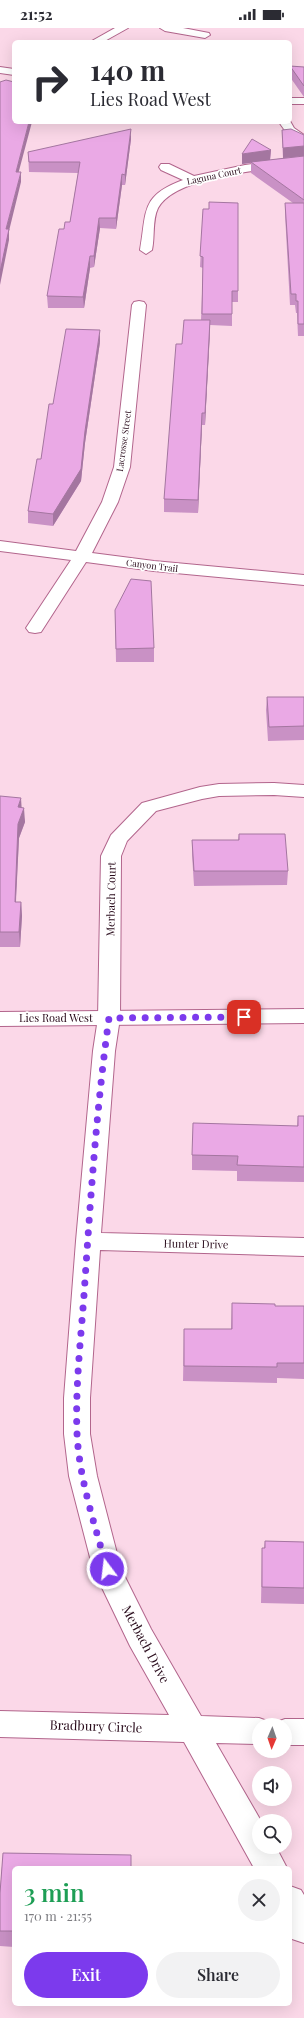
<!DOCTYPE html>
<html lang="en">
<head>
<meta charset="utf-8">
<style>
  :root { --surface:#fff; --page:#f2f2f3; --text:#2b2b33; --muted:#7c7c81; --accent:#7c3aed }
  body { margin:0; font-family:"Playfair Display",serif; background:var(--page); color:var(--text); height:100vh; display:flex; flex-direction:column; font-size:15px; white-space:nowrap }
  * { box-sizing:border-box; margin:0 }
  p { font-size:13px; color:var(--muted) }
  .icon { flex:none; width:22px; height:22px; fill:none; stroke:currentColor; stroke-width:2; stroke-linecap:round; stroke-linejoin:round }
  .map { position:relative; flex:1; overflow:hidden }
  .details { position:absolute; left:12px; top:1838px; width:280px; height:140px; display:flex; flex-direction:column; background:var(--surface); border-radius:6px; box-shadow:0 4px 16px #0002 }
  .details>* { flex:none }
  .top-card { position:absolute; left:12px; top:12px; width:280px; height:84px; border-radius:6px; box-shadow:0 4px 16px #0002; background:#fff; color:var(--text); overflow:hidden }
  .needle { width:26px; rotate:182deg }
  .fabs { position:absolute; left:252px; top:1690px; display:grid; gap:8px }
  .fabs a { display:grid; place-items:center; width:40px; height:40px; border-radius:50%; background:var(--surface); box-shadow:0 4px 16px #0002; font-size:20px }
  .pin { position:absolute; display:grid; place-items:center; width:34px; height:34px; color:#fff; margin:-17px; border-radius:8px; box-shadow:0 2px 6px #0006 }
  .me { position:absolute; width:44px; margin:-22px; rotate:345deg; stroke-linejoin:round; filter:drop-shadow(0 0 3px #0008) }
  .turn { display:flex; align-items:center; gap:14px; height:84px; padding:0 12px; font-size:18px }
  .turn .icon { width:52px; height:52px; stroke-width:2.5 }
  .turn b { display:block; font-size:28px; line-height:34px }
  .round { display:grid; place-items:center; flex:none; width:42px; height:42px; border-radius:21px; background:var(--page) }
  .head { display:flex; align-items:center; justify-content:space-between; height:68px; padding:0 12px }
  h1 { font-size:24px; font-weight:600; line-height:30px; color:#1e9e55 }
  .cta { display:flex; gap:8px; margin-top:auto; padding:8px 12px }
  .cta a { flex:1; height:46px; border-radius:24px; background:var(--accent); color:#fff; font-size:16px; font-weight:600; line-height:46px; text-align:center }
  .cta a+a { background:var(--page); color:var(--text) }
  .status { display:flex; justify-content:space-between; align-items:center; height:28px; padding:0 20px; background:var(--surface); direction:ltr }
  .status svg { height:11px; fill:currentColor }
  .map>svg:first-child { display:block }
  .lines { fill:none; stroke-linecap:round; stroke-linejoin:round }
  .minor-casing { stroke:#b2658c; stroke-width:2 }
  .tertiary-casing { stroke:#b2658c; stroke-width:2 }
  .minor { fill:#fff; fill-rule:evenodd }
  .tertiary { fill:#fff; fill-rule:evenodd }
  .wall { fill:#c991c5 }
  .shaded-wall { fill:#a476a0 }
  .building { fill:#eaa9e5; stroke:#a476a0 }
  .route { stroke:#7c3aed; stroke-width:7; stroke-dasharray:0 12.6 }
  .labels { text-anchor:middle; stroke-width:3.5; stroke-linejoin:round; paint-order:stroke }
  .far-street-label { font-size:9px; fill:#280a1a; stroke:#fff }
  .street-label { font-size:11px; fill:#280a1a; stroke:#fff }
  .near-street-label { font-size:13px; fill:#280a1a; stroke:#fff }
</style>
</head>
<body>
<div class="status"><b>21:52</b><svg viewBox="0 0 49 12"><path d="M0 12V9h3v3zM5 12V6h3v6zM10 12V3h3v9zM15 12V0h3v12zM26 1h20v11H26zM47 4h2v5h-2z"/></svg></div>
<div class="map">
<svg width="304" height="1990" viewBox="0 0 304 1990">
  <rect width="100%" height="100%" fill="#fbd8e8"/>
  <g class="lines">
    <defs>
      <path id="minor" d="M 115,0 L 128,0 L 103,14 L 90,14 Z
        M 160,0 L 183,0 L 209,5 L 210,7 L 205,10 L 165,3 Z
        M 0,39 L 14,41 L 14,47 L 0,45 Z
        M 290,70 L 304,70 L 304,76 L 290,76 Z
        M 290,93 L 294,100 L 304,107 L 304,116 C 293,114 285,103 279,94 Z
        M 304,129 L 304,137 C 270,141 176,147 158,180 C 152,192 155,209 152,222 L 146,226 L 140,222 C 147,183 140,168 183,152 L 161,142 L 159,139 L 161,136 L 169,136 L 194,148 L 245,137 Z
        M 139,273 L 144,274 L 146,277 L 130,439 L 118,474 L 92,525 L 154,533 L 304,547 L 304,557 L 154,543 L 86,534 L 41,604 L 35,605 L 29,604 L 26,600 L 71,532 L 0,523 L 0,513 L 76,523 L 102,474 L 114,439 L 132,277 L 134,274 Z
        M 274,755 L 304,757 L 304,769 L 274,767 L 219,768 L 202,771 L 156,783 L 127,813 L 121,828 L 120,990 L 115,1023 L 101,1205 L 304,1210 L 304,1228 L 100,1222 L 90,1370 L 90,1406 L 97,1448 L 121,1541 L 151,1601 L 201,1688 L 259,1690 L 270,1694 L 271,1697 L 259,1697 L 259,1716 L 216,1715 L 261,1793 L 259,1793 L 259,1819 L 276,1819 L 287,1840 L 254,1840 L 184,1714 L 0,1709 L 0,1683 L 169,1687 L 130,1618 L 93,1541 L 69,1448 L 64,1406 L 64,1370 L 76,1213 L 93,1023 L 98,990 L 101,828 L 111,807 L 142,775 L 200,759 L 219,756 Z
        M 285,1691 L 304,1691 L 304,1717 L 285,1717 L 285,1697 L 273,1697 L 274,1695 Z
        M 290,1858 L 301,1862 L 304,1867 L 304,1915 L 292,1911 L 290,1906 Z"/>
      <path id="tertiary" d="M 304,981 L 304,995 L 0,998 L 0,984 Z"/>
    </defs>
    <use href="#minor" class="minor-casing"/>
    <use href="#tertiary" class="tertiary-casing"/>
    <use href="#minor" class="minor"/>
    <use href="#tertiary" class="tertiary"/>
  </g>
  <path class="wall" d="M 290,38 L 304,39 L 304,69 L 290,49 Z
    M 282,102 L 304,107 L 304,308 L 298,308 L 297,285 L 296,285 L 295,277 L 290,277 L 285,186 L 285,175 L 293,175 L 251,145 L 251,135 L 242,136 L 242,126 L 271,122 L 270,132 L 283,130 L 282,112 Z
    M 131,111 L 125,157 L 122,157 L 116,201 L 100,200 L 94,239 L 90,240 L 84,280 L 48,280 L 47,268 L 64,201 L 70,194 L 78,145 L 29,144 L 28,124 Z
    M 203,181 L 238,263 L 238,274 L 232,274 L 232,298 L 210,297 L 205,397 L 202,397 L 198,485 L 164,484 L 164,471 L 182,316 L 201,292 L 203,240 L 200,239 Z
    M 100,314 L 85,415 L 81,453 L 53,498 L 28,495 L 28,483 L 41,431 L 53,376 Z
    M 115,582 L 154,620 L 154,634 L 116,634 Z
    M 267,669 L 304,669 L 304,712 L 268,713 L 266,682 Z
    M 0,768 L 22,780 L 25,794 L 19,810 L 16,874 L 21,874 L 22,888 L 20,919 L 0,919 Z
    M 239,806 L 288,843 L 287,857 L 194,858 L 192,826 L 192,812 L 238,812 Z
    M 298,1088 L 304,1088 L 304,1154 L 237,1153 L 237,1143 L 192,1142 L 192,1127 L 297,1098 Z
    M 232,1275 L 275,1278 L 304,1278 L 304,1351 L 277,1350 L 277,1355 L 183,1353 L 184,1301 L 231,1301 Z
    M 265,1513 L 304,1514 L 304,1576 L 261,1575 L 262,1520 L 264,1520 Z
    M 3,1825 L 131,1827 L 131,1840 L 14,1840 L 14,1919 L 0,1918 L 0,1865 Z"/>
  <path class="shaded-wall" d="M 29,94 L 32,94 L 16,154 L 16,144 Z
    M 131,101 L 131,111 L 125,157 L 125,147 Z
    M 304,118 L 304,128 L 283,130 L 283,120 Z
    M 271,122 L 270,132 L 242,136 L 242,126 Z
    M 21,144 L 21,154 L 9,203 L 9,212 L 0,257 L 0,244 L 6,201 Z
    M 122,146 L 122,157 L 116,201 L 116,190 Z
    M 99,190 L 100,200 L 94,239 L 94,228 Z
    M 90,228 L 90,240 L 84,280 L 83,269 Z
    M 210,292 L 210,304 L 205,397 L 205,385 Z
    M 100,302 L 100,314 L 85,415 L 81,453 L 53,498 L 53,486 L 85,403 Z
    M 202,385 L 202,397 L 198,485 L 198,472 Z
    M 21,770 L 22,785 L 18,779 Z
    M 24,780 L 25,794 L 19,810 L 15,888 L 15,874 L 18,796 Z
    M 21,874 L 22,888 L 20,919 L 19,904 Z"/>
  <path class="building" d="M 290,38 L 304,39 L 304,58 Z
    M 6,52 L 14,54 L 14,94 L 29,94 L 16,144 L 21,144 L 6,201 L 9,201 L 0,244 L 0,54 Z
    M 131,101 L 125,147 L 122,146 L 116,190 L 99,190 L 94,228 L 90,228 L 83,269 L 47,268 L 59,201 L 64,201 L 65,194 L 70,194 L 80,134 L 29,134 L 28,124 Z
    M 291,101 L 304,107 L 304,118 L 283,120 L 282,102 Z
    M 252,111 L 271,122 L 242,126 Z
    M 304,128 L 304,172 L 251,134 Z
    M 209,174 L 238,175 L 238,263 L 232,263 L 232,286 L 202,286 L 203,229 L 200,228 L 203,181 L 209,181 Z
    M 285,175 L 304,175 L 304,296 L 298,296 L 298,273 L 296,273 L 296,266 L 291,266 Z
    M 184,292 L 210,292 L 205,385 L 202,385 L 198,472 L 164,471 L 176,316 L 182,316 Z
    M 66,301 L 100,302 L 85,403 L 81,441 L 53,486 L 28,483 L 37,431 L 41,431 L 49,376 L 53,376 Z
    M 131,551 L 151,553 L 154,620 L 116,621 L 115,582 Z
    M 267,669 L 304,669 L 304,698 L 269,699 Z
    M 0,768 L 21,770 L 18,779 L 24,780 L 18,796 L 15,874 L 21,874 L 19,904 L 0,904 Z
    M 239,806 L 285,806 L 288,843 L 194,843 L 192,812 L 239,812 Z
    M 298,1088 L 304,1088 L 304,1139 L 237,1137 L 238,1128 L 192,1127 L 193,1095 L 298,1098 Z
    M 232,1275 L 275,1276 L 275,1278 L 304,1278 L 304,1335 L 277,1335 L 277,1339 L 184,1338 L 184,1301 L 232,1301 Z
    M 265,1513 L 304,1514 L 304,1560 L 262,1559 L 262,1520 L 265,1520 Z
    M 3,1825 L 131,1827 L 131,1840 L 14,1840 L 14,1903 L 0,1903 L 0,1865 Z"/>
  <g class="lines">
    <path class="route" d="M 107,1541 C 95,1497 79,1451 77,1405 C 75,1354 82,1302 85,1252 C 91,1164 97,1076 109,990 L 244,989"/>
  </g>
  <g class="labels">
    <g class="far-street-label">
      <text transform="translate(214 148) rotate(-12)" y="3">Laguna Court</text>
      <text transform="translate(124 413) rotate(-82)" y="3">Lacrosse Street</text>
      <text transform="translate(152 538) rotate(7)" y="3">Canyon Trail</text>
    </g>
    <g class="street-label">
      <text transform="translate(111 871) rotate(-89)" y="4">Merbach Court</text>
      <text x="56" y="994">Lies Road West</text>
      <text transform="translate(196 1216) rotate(1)" y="4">Hunter Drive</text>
    </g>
    <g class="near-street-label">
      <text transform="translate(146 1616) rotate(62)" y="5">Merbach Drive</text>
      <text transform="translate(96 1698) rotate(2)" y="5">Bradbury Circle</text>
    </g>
  </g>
</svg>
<div class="fabs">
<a><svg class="needle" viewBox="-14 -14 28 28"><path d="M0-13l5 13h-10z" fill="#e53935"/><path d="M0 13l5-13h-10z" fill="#7c7c81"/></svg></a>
<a><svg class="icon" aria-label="sound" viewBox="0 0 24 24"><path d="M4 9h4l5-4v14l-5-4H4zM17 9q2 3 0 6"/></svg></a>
<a><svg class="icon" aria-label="search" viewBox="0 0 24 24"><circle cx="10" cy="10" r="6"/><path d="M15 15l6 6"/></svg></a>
</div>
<div class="pin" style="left:244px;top:989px;background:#d93025"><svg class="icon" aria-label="arrive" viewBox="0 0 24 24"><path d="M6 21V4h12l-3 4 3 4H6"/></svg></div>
<svg class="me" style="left:107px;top:1541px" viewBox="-20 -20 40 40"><circle r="17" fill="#7c3aed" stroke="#fff" stroke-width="3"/><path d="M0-11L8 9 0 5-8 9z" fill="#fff"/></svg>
<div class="top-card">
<div class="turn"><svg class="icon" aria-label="right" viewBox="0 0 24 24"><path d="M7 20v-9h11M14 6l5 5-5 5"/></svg><div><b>140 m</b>Lies Road West</div></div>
</div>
<section class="details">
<div class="head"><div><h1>3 min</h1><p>170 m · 21:55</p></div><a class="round"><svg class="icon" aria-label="close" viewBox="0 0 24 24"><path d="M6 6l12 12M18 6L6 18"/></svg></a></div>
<div class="cta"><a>Exit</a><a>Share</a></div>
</section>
</div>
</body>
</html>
